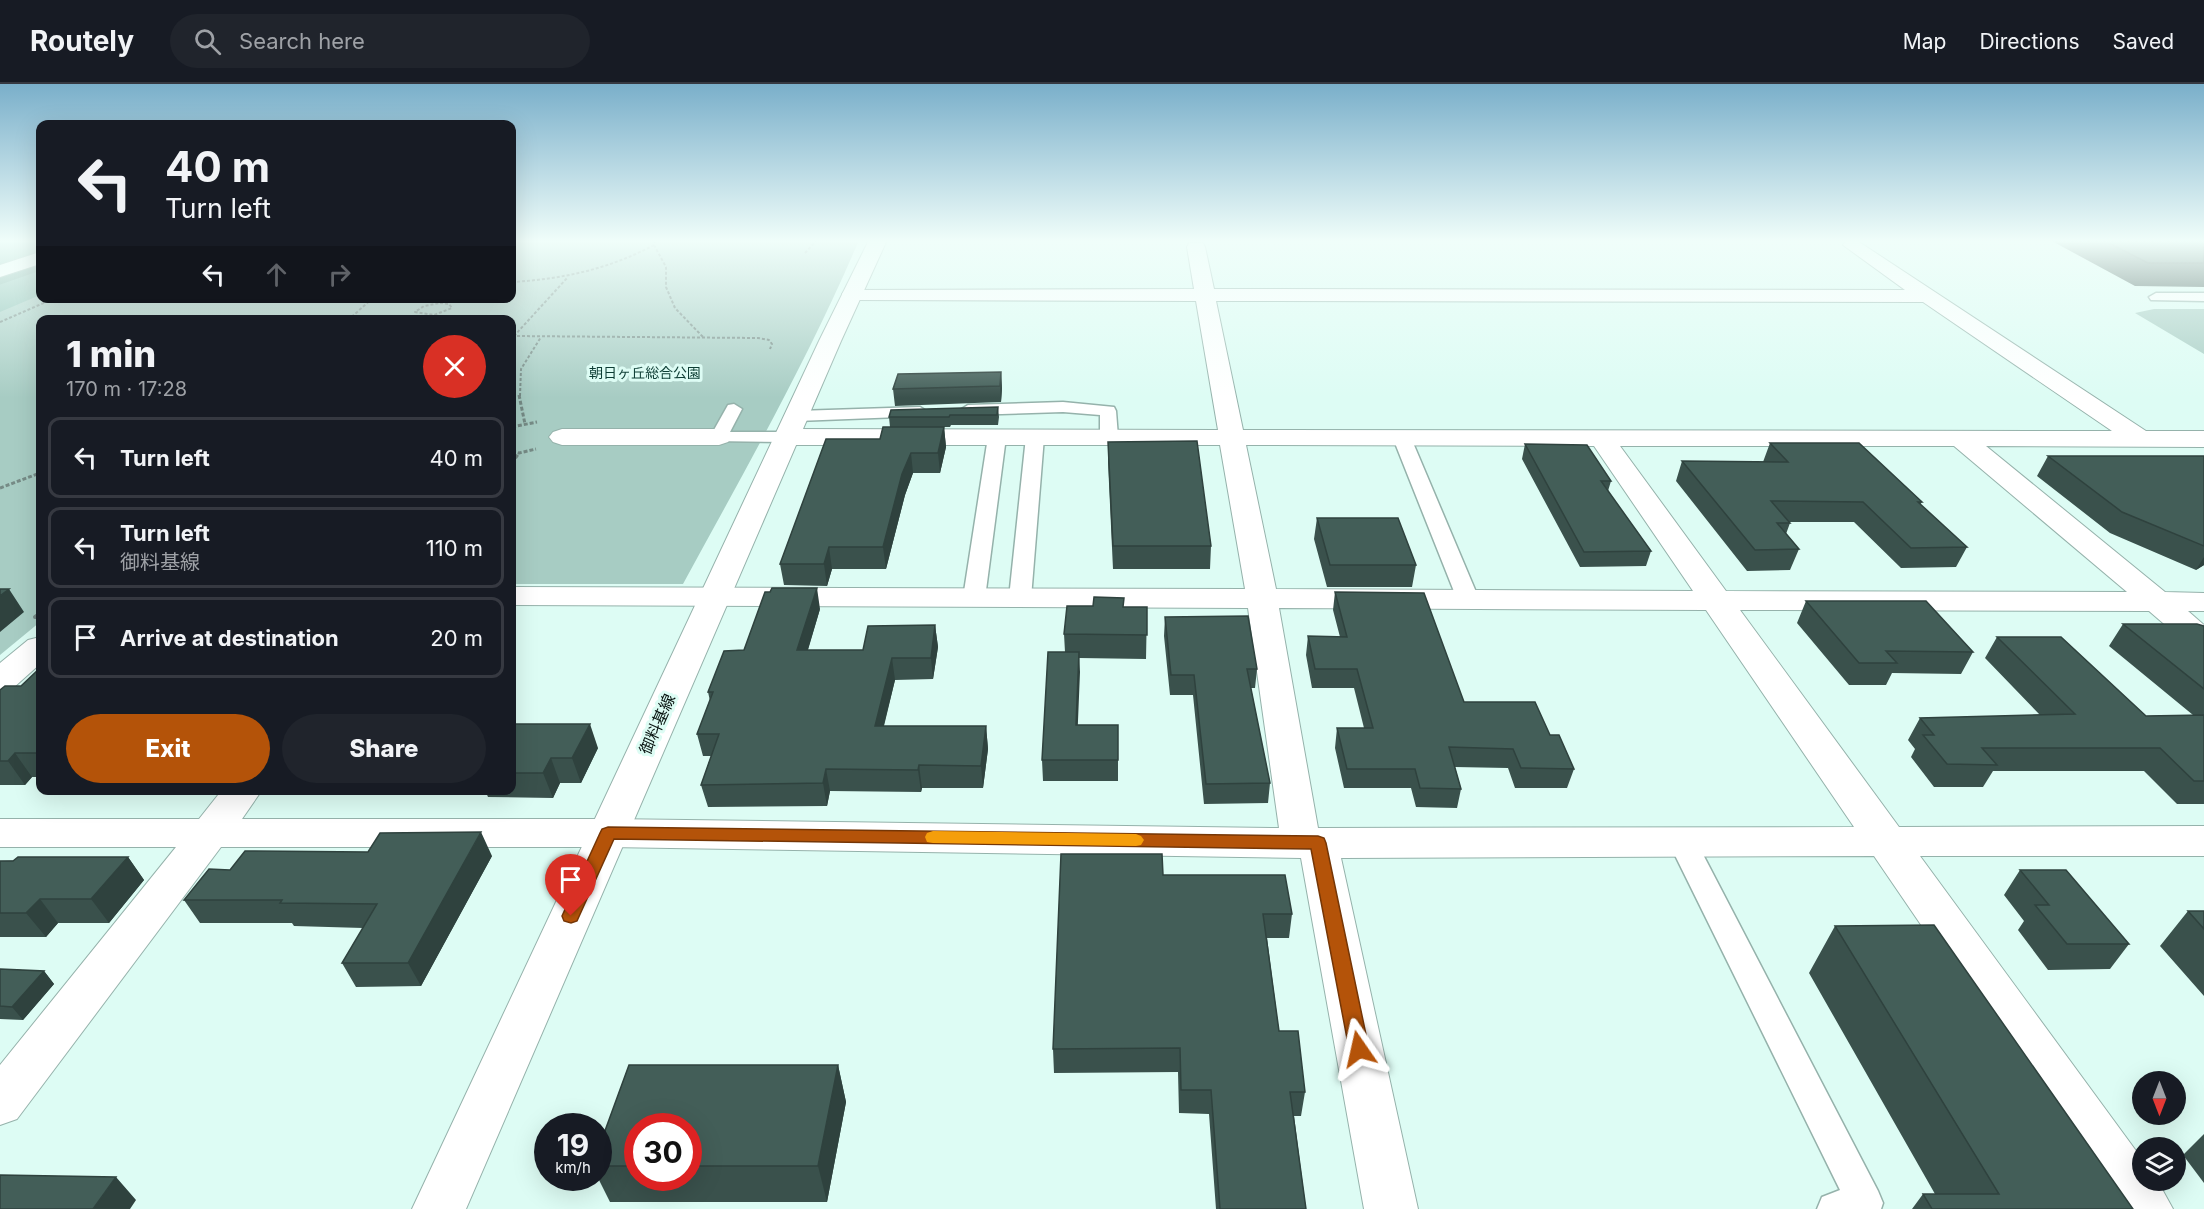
<!DOCTYPE html>
<html lang="en">
<head>
<meta charset="utf-8">
<style>
  :root { --surface:#171b24; --page:#20242c; --text:#f1f3f6; --muted:#9ea1a6; --line:#363941; --accent:#b45309 }
  body { margin:0; font-family:Inter,"Noto Sans JP",sans-serif; background:var(--page); color:var(--text); height:100vh; display:flex; flex-direction:column; font-size:22px; white-space:nowrap }
  * { box-sizing:border-box; margin:0 }
  p { font-size:20px; color:var(--muted) }
  .icon { flex:none; width:33px; height:33px; fill:none; stroke:currentColor; stroke-width:2; stroke-linecap:round; stroke-linejoin:round }
  .map { position:relative; flex:1; overflow:hidden }
  .panel { position:absolute; left:36px; top:231px; width:480px; height:480px; display:flex; flex-direction:column; background:var(--surface); border-radius:12px; box-shadow:0 6px 24px #0002 }
  .panel>* { flex:none }
  .guide { position:absolute; left:36px; top:36px; width:480px; height:183px; border-radius:12px; box-shadow:0 6px 24px #0002; background:#171b24; color:var(--text); overflow:hidden }
  .needle { width:39px; rotate:180deg }
  .buttons { position:absolute; left:2132px; top:987px; display:grid; gap:12px }
  .buttons a { display:grid; place-items:center; width:54px; height:54px; border-radius:50%; background:var(--surface); box-shadow:0 6px 24px #0002; font-size:30px }
  .speed { position:absolute; left:534px; top:1029px; display:flex; gap:12px; font-size:30px; font-weight:700; text-align:center }
  .speed>* { display:grid; place-content:center; width:78px; height:78px; border-radius:50%; background:var(--surface); box-shadow:0 6px 24px #0002; line-height:1 }
  .speed small { font-size:15px; font-weight:400 }
  .speed .limit { border:9px solid #d22; background:#fff; color:#111 }
  .pin { position:absolute; display:grid; place-items:center; width:51px; height:51px; color:#fff; margin:-62px -26px; border-radius:50% 50% 50% 0; rotate:-45deg; box-shadow:0 0 6px #0007 }
  .pin .icon { rotate:45deg }
  .me { position:absolute; width:66px; margin:-33px; rotate:349deg; stroke-linejoin:round; filter:drop-shadow(0 0 4px #0008) }
  .turn { display:flex; align-items:center; gap:21px; height:126px; padding:0 30px; font-size:27px }
  .turn .icon { width:78px; height:78px; stroke-width:2.5 }
  .turn b { display:block; font-size:42px; line-height:51px }
  .lanes { display:flex; align-items:center; height:57px; padding:0 30px; background:#0003; justify-content:center; gap:30px; direction:ltr }
  .lanes .off { opacity:.35 }
  .round { display:grid; place-items:center; flex:none; width:63px; height:63px; border-radius:32px; background:var(--page) }
  .head { display:flex; align-items:center; justify-content:space-between; height:102px; padding:0 30px }
  h1 { font-size:36px; font-weight:800; line-height:45px }
  .primary-button { display:flex; gap:12px; margin-top:auto; padding:12px 30px }
  .primary-button a { flex:1; height:69px; border-radius:36px; background:var(--accent); color:#fff; font-size:24px; font-weight:800; line-height:69px; text-align:center }
  .primary-button a+a { background:var(--page); color:var(--text) }
  ul { padding:0; list-style:none }
  li { display:flex; align-items:center; gap:18px; height:81px; margin:0 12px 9px; padding:0 18px; border:3px solid var(--line); border-radius:12px }
  li div { flex:1 }
  li b { display:block; font-size:22px }
  li em { font-style:normal }
  header { display:flex; align-items:center; gap:36px; box-sizing:border-box; height:84px; padding:0 30px; background:var(--surface); border-bottom:2px solid var(--line) }
  header strong { font-size:28px }
  nav { display:flex; gap:33px; margin-inline-start:auto; font-size:21px }
  .search { width:420px; height:54px; background:var(--page); display:flex; align-items:center; gap:15px; box-sizing:border-box; padding:0 21px; border-radius:33px; color:var(--muted); font-size:22px }
  .map>svg:first-child { display:block }
  .green { fill:#a7ccc3 }
  .forest { fill:#88bcb0 }
  .lines { fill:none; stroke-linecap:round; stroke-linejoin:round }
  .stream { stroke:#75a89c; stroke-width:7 }
  .service-casing { stroke:#95b2ab; stroke-width:3 }
  .pedestrian-casing { stroke:#95b2ab; stroke-width:2 }
  .minor-casing { stroke:#95b2ab; stroke-width:2 }
  .tertiary-casing { stroke:#95b2ab; stroke-width:2 }
  .path-far2 { stroke:#768b86; stroke-width:2; stroke-dasharray:3 2; stroke-linecap:butt }
  .path-far1 { stroke:#768b86; stroke-width:3; stroke-dasharray:4 2; stroke-linecap:butt }
  .path { stroke:#768b86; stroke-width:4; stroke-dasharray:4.5 3; stroke-linecap:butt }
  .service { fill:#fff; fill-rule:evenodd }
  .pedestrian { fill:#fff; fill-rule:evenodd }
  .minor { fill:#fff; fill-rule:evenodd }
  .tertiary { fill:#fff; fill-rule:evenodd }
  .wall { fill:#3a514c; fill-rule:evenodd }
  .shaded-wall { fill:#2f423e }
  .building { fill:#435e58; stroke:#2f423e; stroke-width:1.5 }
  .route { fill:#b45309; stroke:#753606; stroke-width:1.5 }
  .slow { fill:#f59e0b }
  .labels { text-anchor:middle; stroke-width:6; stroke-linejoin:round; paint-order:stroke }
  .far-park-label { font-size:14px; fill:#0d3d34; stroke:#ddfcf4 }
  .street-label { font-size:16px; fill:#07120f; stroke:#ddfcf4 }
</style>
</head>
<body>
<header>
<strong>Routely</strong>
<div class="search"><svg class="icon" aria-label="search" viewBox="0 0 24 24"><circle cx="10" cy="10" r="6"/><path d="M15 15l6 6"/></svg>Search here</div>
<nav><a>Map</a><a>Directions</a><a>Saved</a></nav>
</header>
<div class="map">
<svg width="2204" height="1125" viewBox="0 0 2204 1125">
  <rect width="100%" height="100%" fill="#ddfcf4"/>
  <path class="green" d="M 512,156 L 859,156 C 809,274 744,388 683,500 L 512,500 L 512,236 L 40,236 L 40,538 L 0,571 L 0,226 L 40,209 L 40,214 L 512,214 Z
    M 2154,225 L 2204,225 L 2204,270 L 2135,229 Z"/>
  <path class="forest" d="M 0,156 L 40,156 L 40,211 L 0,228 Z"/>
  <g class="lines">
    <path class="stream" d="M 0,197 L 40,183"/>
    <defs>
      <path id="service" d="M 2156,209 L 2204,209 L 2204,217 L 2151,216 L 2149,213 Z
        M 1063,318 L 1114,323 L 1116,327 L 1118,353 L 1115,357 L 1103,357 L 1100,353 L 1100,331 L 1063,328 L 968,331 L 960,326 L 968,321 Z
        M 734,320 L 742,325 L 730,348 L 788,348 L 794,349 L 797,353 L 794,357 L 788,358 L 713,357 L 710,353 L 728,321 Z
        M 920,323 L 928,328 L 926,332 L 797,337 L 789,332 L 797,327 Z
        M 997,348 L 1003,349 L 1006,353 L 985,514 L 982,519 L 974,520 L 966,519 L 963,514 L 988,353 L 991,349 Z
        M 1035,348 L 1041,349 L 1044,353 L 1031,514 L 1028,519 L 1020,520 L 1012,519 L 1009,514 L 1026,353 L 1029,349 Z
        M 1402,349 L 1408,350 L 1411,354 L 1479,515 L 1476,520 L 1468,521 L 1460,520 L 1457,515 L 1393,354 L 1396,350 Z
        M 1682,747 L 1692,750 L 1696,757 L 1878,1107 L 1883,1119 L 1881,1125 L 1817,1125 L 1822,1113 L 1840,1106 L 1668,757 L 1672,750 Z"/>
      <path id="pedestrian" d="M 562,345 L 719,345 L 728,348 L 732,353 L 728,358 L 719,361 L 562,361 L 553,358 L 549,353 L 553,348 Z"/>
      <path id="minor" d="M 1856,156 L 2146,347 L 2204,347 L 2204,363 L 1986,362 L 2165,508 L 2204,509 L 2204,527 L 2188,527 L 2204,541 L 2204,567 L 2192,564 L 2149,527 L 1740,526 L 1899,743 L 2204,742 L 2204,772 L 1920,772 L 2142,1075 L 2142,1096 L 2157,1096 L 2173,1125 L 2115,1125 L 1874,772 L 1341,774 L 1418,1125 L 1364,1125 L 1301,774 L 608,763 L 221,763 L 17,1035 L 0,1041 L 0,981 L 176,763 L 0,763 L 0,735 L 199,735 L 222,706 L 262,706 L 242,735 L 608,735 L 1279,744 L 1248,524 L 512,521 L 512,503 L 1245,505 L 1220,361 L 788,361 L 779,358 L 775,353 L 779,348 L 788,345 L 1218,346 L 1196,217 L 852,216 L 845,214 L 842,210 L 845,206 L 1194,205 L 1187,163 L 1189,159 L 1203,159 L 1205,163 L 1214,205 L 1905,206 L 1843,161 L 1845,157 ZM 1216,217 L 1923,218 L 2112,347 L 1243,346 ZM 1246,361 L 1594,362 L 1693,507 L 1276,505 ZM 1620,362 L 1954,362 L 2127,508 L 1726,507 ZM 1279,524 L 1706,526 L 1854,743 L 1318,744 Z
        M 40,168 L 40,180 L 0,193 L 0,181 Z
        M 40,553 L 40,580 L 12,605 L 0,608 L 0,579 L 28,556 Z"/>
      <path id="tertiary" d="M 869,156 L 887,156 L 841,257 L 466,1125 L 412,1125 L 819,257 Z"/>
    </defs>
    <use href="#service" class="service-casing"/>
    <use href="#pedestrian" class="pedestrian-casing"/>
    <use href="#minor" class="minor-casing"/>
    <use href="#tertiary" class="tertiary-casing"/>
    <path class="path-far2" d="M 655,156 L 654,161 L 666,183 L 666,203 L 675,224 L 703,253
      M 805,169 L 817,156
      M 512,198 C 563,195 609,185 654,161
      M 440,219 L 449,220 L 452,224 L 434,231 L 415,228 L 424,222 Z
      M 348,236 L 373,214
      M 0,238 L 55,214
      M 512,252 L 758,254 L 769,256 L 772,260 L 770,265
      M 514,252 L 568,193
      M 520,312 L 521,285 L 541,253"/>
    <path class="path-far1" d="M 519,311 L 525,340
      M 512,343 L 537,338
      M 512,367 L 519,369 L 536,365
      M 512,379 L 519,369
      M 0,404 L 40,389"/>
    <path class="path" d="M 37,533 L 35,533 L 40,529"/>
    <use href="#service" class="service"/>
    <use href="#pedestrian" class="pedestrian"/>
    <use href="#minor" class="minor"/>
    <use href="#tertiary" class="tertiary"/>
  </g>
  <path class="wall" d="M 2050,156 L 2204,156 L 2204,203 L 2135,202 Z
    M 1001,288 L 1002,304 L 1001,318 L 895,322 L 893,305 Z
    M 998,323 L 999,333 L 998,341 L 951,341 L 950,343 L 890,343 L 889,333 Z
    M 944,343 L 946,363 L 940,389 L 913,389 L 905,411 L 886,485 L 832,485 L 827,502 L 784,501 L 780,480 L 880,355 Z
    M 1108,358 L 1211,462 L 1210,485 L 1113,485 L 1108,378 Z
    M 1770,359 L 1922,418 L 1920,421 L 1967,463 L 1956,483 L 1901,484 L 1854,438 L 1789,438 L 1790,439 L 1786,450 L 1799,465 L 1790,486 L 1747,487 L 1676,397 L 1682,377 L 1763,378 Z
    M 1525,360 L 1611,397 L 1608,407 L 1651,467 L 1646,482 L 1580,483 L 1522,375 Z
    M 2048,372 L 2204,372 L 2204,481 L 2196,486 L 2110,449 L 2037,392 Z
    M 1317,434 L 1416,481 L 1412,503 L 1327,503 L 1314,455 Z
    M 1335,508 L 1464,618 L 1550,651 L 1574,685 L 1567,704 L 1515,704 L 1508,684 L 1455,683 L 1461,705 L 1457,724 L 1416,723 L 1411,704 L 1344,704 L 1335,664 L 1337,644 L 1364,644 L 1354,604 L 1312,604 L 1306,571 L 1308,552 L 1340,553 L 1333,526 Z
    M 1806,517 L 1973,568 L 1961,590 L 1892,589 L 1886,601 L 1849,601 L 1797,539 Z
    M 1124,523 L 1147,523 L 1146,575 L 1079,574 L 1077,641 L 1118,676 L 1118,697 L 1043,697 L 1042,676 L 1065,568 L 1064,550 Z
    M 820,525 L 808,566 L 863,566 L 935,541 L 938,563 L 933,595 L 895,596 L 884,642 L 986,642 L 988,665 L 983,704 L 922,704 L 921,708 L 830,707 L 827,722 L 708,723 L 701,701 L 711,672 L 703,672 L 697,650 L 710,617 L 708,608 Z
    M 1165,533 L 1257,585 L 1255,604 L 1251,604 L 1270,699 L 1268,719 L 1204,720 L 1193,611 L 1170,611 L 1164,552 Z
    M 2123,540 L 2204,542 L 2204,720 L 2177,720 L 2144,687 L 1993,687 L 1983,703 L 1934,703 L 1911,673 L 1915,665 L 1908,656 L 1920,634 L 2040,631 L 1985,574 L 1997,553 L 2146,632 L 2193,631 L 2109,562 Z
    M 40,584 L 40,693 L 32,693 L 25,701 L 0,701 L 0,606 L 21,602 Z
    M 512,640 L 598,664 L 581,699 L 560,699 L 553,714 L 488,713 L 485,706 L 512,706 Z
    M 113,706 L 194,706 L 193,707 Z
    M 492,772 L 421,902 L 356,903 L 342,879 L 363,844 L 294,842 L 292,839 L 200,839 L 184,816 L 230,786 Z
    M 128,773 L 144,796 L 109,839 L 58,839 L 46,853 L 0,853 L 0,777 Z
    M 2020,786 L 2129,860 L 2110,885 L 2048,886 L 2018,846 L 2024,837 L 2004,811 Z
    M 1163,791 L 1292,830 L 1289,854 L 1267,854 L 1279,947 L 1305,1008 L 1301,1032 L 1294,1032 L 1306,1125 L 1216,1125 L 1209,1030 L 1179,1029 L 1178,988 L 1054,989 L 1053,965 Z
    M 2188,827 L 2204,827 L 2204,912 L 2160,862 Z
    M 1835,842 L 2133,1125 L 1912,1125 L 1923,1110 L 1935,1110 L 1809,889 Z
    M 0,885 L 44,887 L 54,900 L 23,936 L 0,935 Z
    M 629,981 L 838,981 L 846,1018 L 827,1118 L 610,1118 L 598,1094 L 598,1066 ZM 638,1042 L 688,1042 L 688,1094 L 638,1094 Z
    M 2204,1050 L 2204,1099 L 2183,1071 Z"/>
  <path class="shaded-wall" d="M 1001,288 L 1002,304 L 1001,318 L 1000,302 Z
    M 944,343 L 946,363 L 940,389 L 938,369 Z
    M 911,369 L 913,389 L 905,411 L 886,485 L 883,463 L 902,390 Z
    M 829,463 L 832,485 L 827,502 L 824,480 Z
    M 2204,473 L 2204,481 L 2196,486 Z
    M 817,504 L 820,525 L 801,588 L 797,566 Z
    M 9,505 L 24,528 L 0,548 L 0,512 Z
    M 935,541 L 938,563 L 933,595 L 931,574 Z
    M 1079,568 L 1080,588 L 1077,661 L 1076,641 Z
    M 892,574 L 895,596 L 878,664 L 875,642 Z
    M 590,640 L 598,664 L 581,699 L 572,674 Z
    M 986,642 L 988,665 L 983,704 L 981,682 Z
    M 15,669 L 32,693 L 25,701 L 8,677 Z
    M 551,674 L 560,699 L 553,714 L 543,689 Z
    M 919,681 L 922,704 L 921,708 L 918,686 Z
    M 826,685 L 830,707 L 827,722 L 823,699 Z
    M 481,748 L 492,772 L 421,902 L 408,879 Z
    M 128,773 L 144,796 L 109,839 L 91,815 Z
    M 40,815 L 58,839 L 46,853 L 26,829 Z
    M 44,887 L 54,900 L 23,936 L 12,923 Z
    M 838,981 L 846,1018 L 827,1118 L 818,1082 Z
    M 116,1093 L 136,1116 L 130,1125 L 93,1125 Z"/>
  <path class="building" d="M 2103,156 L 2204,156 L 2204,179 L 2148,179 Z
    M 1001,288 L 1000,302 L 893,305 L 898,290 Z
    M 998,323 L 997,331 L 950,331 L 949,333 L 889,333 L 891,326 Z
    M 883,343 L 944,343 L 938,369 L 911,369 L 902,390 L 883,463 L 829,463 L 824,480 L 780,480 L 826,355 L 880,355 Z
    M 1197,357 L 1211,462 L 1113,462 L 1108,358 Z
    M 1770,359 L 1859,359 L 1922,418 L 1918,418 L 1967,463 L 1911,464 L 1863,418 L 1771,417 L 1790,439 L 1777,439 L 1799,465 L 1755,466 L 1682,377 L 1788,378 Z
    M 1525,360 L 1587,361 L 1611,397 L 1601,397 L 1651,467 L 1584,468 Z
    M 2048,372 L 2204,372 L 2204,462 L 2122,428 Z
    M 1317,434 L 1398,434 L 1416,481 L 1330,481 Z
    M 772,504 L 817,504 L 797,566 L 863,566 L 868,542 L 935,541 L 931,574 L 892,574 L 875,642 L 986,642 L 981,682 L 919,681 L 918,686 L 826,685 L 823,699 L 701,701 L 719,650 L 697,650 L 713,608 L 708,608 L 724,567 L 744,566 L 765,508 L 770,508 Z
    M 0,505 L 9,505 L 0,512 Z
    M 1335,508 L 1424,509 L 1464,618 L 1535,618 L 1550,651 L 1559,651 L 1574,685 L 1521,684 L 1513,665 L 1449,663 L 1461,705 L 1420,704 L 1415,685 L 1347,685 L 1337,644 L 1373,644 L 1357,585 L 1315,585 L 1308,552 L 1347,553 Z
    M 1094,513 L 1124,514 L 1123,523 L 1147,523 L 1147,551 L 1064,550 L 1067,522 L 1093,522 Z
    M 1806,517 L 1926,517 L 1973,568 L 1886,567 L 1897,579 L 1859,579 Z
    M 1248,532 L 1257,585 L 1247,585 L 1270,699 L 1206,700 L 1194,591 L 1171,591 L 1165,533 Z
    M 2123,540 L 2197,540 L 2204,542 L 2204,605 Z
    M 1997,553 L 2061,553 L 2146,632 L 2204,631 L 2204,697 L 2194,697 L 2160,664 L 1982,664 L 1997,681 L 1947,680 L 1923,651 L 1934,651 L 1920,634 L 2075,630 Z
    M 1048,568 L 1079,568 L 1076,641 L 1118,641 L 1118,676 L 1042,676 Z
    M 40,584 L 40,669 L 15,669 L 8,677 L 0,677 L 0,606 L 5,602 L 21,602 Z
    M 512,640 L 590,640 L 572,674 L 551,674 L 543,689 L 512,689 Z
    M 481,748 L 408,879 L 342,879 L 377,820 L 280,819 L 282,816 L 184,816 L 209,785 L 230,786 L 245,767 L 368,768 L 380,749 Z
    M 1061,770 L 1162,770 L 1163,791 L 1285,791 L 1292,830 L 1263,830 L 1279,947 L 1298,947 L 1305,1008 L 1290,1008 L 1306,1125 L 1220,1125 L 1211,1006 L 1181,1006 L 1180,964 L 1053,965 Z
    M 18,773 L 128,773 L 91,815 L 40,815 L 26,829 L 0,829 L 0,777 L 13,777 Z
    M 2020,786 L 2066,786 L 2129,860 L 2067,860 L 2035,821 L 2049,821 Z
    M 2188,827 L 2204,827 L 2204,845 Z
    M 1934,841 L 2133,1125 L 1932,1125 L 1923,1110 L 1999,1110 L 1835,842 Z
    M 0,885 L 44,887 L 12,923 L 0,922 Z
    M 629,981 L 838,981 L 818,1082 L 688,1082 L 688,1042 L 638,1042 L 638,1082 L 598,1082 L 598,1066 Z
    M 0,1091 L 116,1093 L 93,1125 L 0,1125 Z"/>
  <linearGradient id="sky" x2="0" y2="1"><stop stop-color="#7aafca"/><stop offset="0.5" stop-color="#f0fefa"/><stop offset="1" stop-color="#f0fefa" stop-opacity="0"/></linearGradient>
  <rect width="2204" height="314" fill="url(#sky)"/>
  <path class="route" d="M 608,743 L 1318,752 L 1324,754 L 1326,759 L 1369,965 L 1366,971 L 1359,973 L 1352,971 L 1349,965 L 1311,765 L 614,755 L 577,837 L 571,839 L 564,837 L 562,832 L 600,749 L 602,745 Z"/>
  <path class="slow" d="M 933,747 L 1136,750 L 1141,752 L 1144,756 L 1141,761 L 1136,762 L 933,759 L 927,758 L 925,753 L 927,749 Z"/>
  <g class="labels">
    <g class="far-park-label">
      <text x="645" y="294">朝日ヶ丘総合公園</text>
    </g>
    <g class="street-label">
      <text transform="translate(657 640) rotate(-66)" y="6">御料基線</text>
    </g>
  </g>
</svg>
<div class="buttons">
<a><svg class="needle" viewBox="-14 -14 28 28"><path d="M0-13l5 13h-10z" fill="#e53935"/><path d="M0 13l5-13h-10z" fill="#9ea1a6"/></svg></a>
<a><svg class="icon" aria-label="layers" viewBox="0 0 24 24"><path d="M12 4l9 5-9 5-9-5zM3 14l9 5 9-5"/></svg></a>
</div>
<div class="speed"><div>19<small>km/h</small></div><div class="limit">30</div></div>
<div class="pin" style="left:571px;top:832px;background:#d93025"><svg class="icon" aria-label="arrive" viewBox="0 0 24 24"><path d="M6 21V4h12l-3 4 3 4H6"/></svg></div>
<svg class="me" style="left:1359px;top:965px" viewBox="-20 -20 40 40"><path d="M0-17L14 15 0 8-14 15z" fill="#b45309" stroke="#fff" stroke-width="4"/></svg>
<div class="guide">
<div class="turn"><svg class="icon" aria-label="left" viewBox="0 0 24 24"><path d="M17 20v-9H6M10 6l-5 5 5 5"/></svg><div><b>40 m</b>Turn left</div></div>
<div class="lanes"><svg class="icon" aria-label="left" viewBox="0 0 24 24"><path d="M17 20v-9H6M10 6l-5 5 5 5"/></svg><svg class="icon off" aria-label="ahead" viewBox="0 0 24 24"><path d="M12 20V5M6 11l6-6 6 6"/></svg><svg class="icon off" aria-label="right" viewBox="0 0 24 24"><path d="M7 20v-9h11M14 6l5 5-5 5"/></svg></div>
</div>
<section class="panel">
<div class="head"><div><h1>1 min</h1><p>170 m · 17:28</p></div><a class="round" style="background:#d93025;color:#fff"><svg class="icon" aria-label="close" viewBox="0 0 24 24"><path d="M6 6l12 12M18 6L6 18"/></svg></a></div>
<ul>
<li><svg class="icon" aria-label="left" viewBox="0 0 24 24"><path d="M17 20v-9H6M10 6l-5 5 5 5"/></svg><div><b>Turn left</b></div><em>40 m</em></li>
<li><svg class="icon" aria-label="left" viewBox="0 0 24 24"><path d="M17 20v-9H6M10 6l-5 5 5 5"/></svg><div><b>Turn left</b><p>御料基線</p></div><em>110 m</em></li>
<li><svg class="icon" aria-label="arrive" viewBox="0 0 24 24"><path d="M6 21V4h12l-3 4 3 4H6"/></svg><div><b>Arrive at destination</b></div><em>20 m</em></li>
</ul>
<div class="primary-button"><a>Exit</a><a>Share</a></div>
</section>
</div>
</body>
</html>
